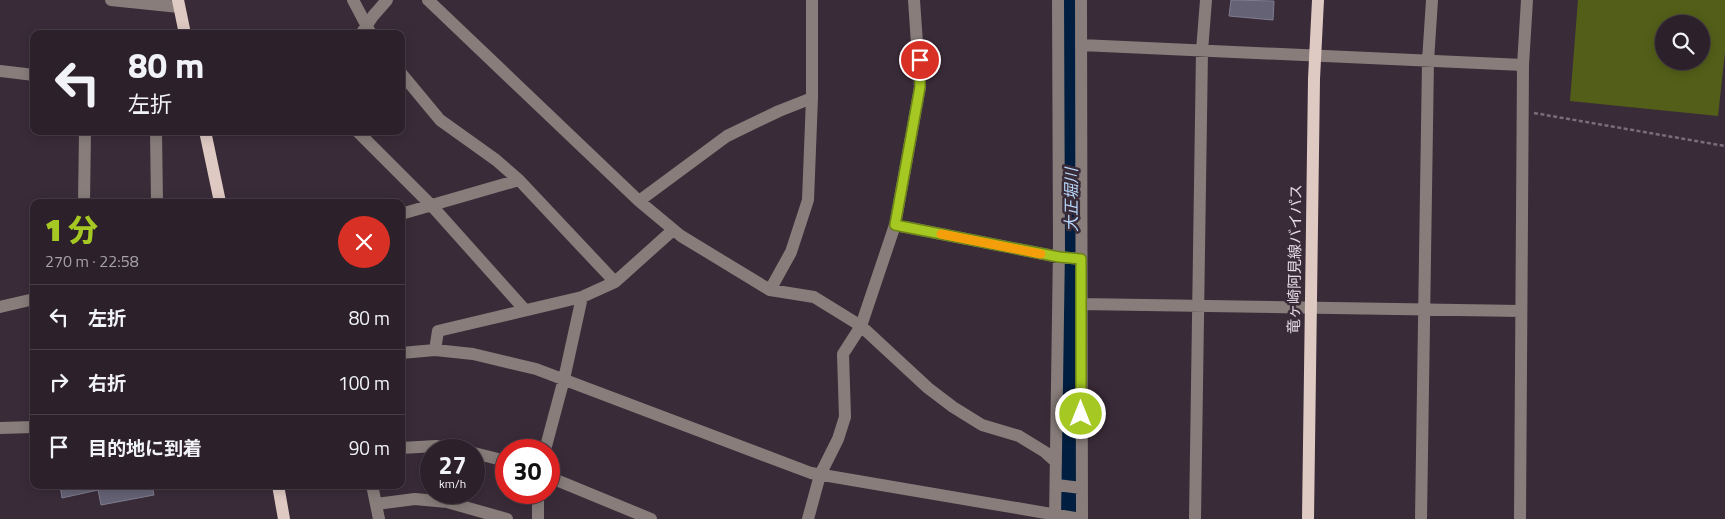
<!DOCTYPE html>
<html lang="ja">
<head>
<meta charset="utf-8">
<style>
  :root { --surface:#2c202a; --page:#342832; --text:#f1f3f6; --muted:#a6a3a8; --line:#483e47; --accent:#a5c822 }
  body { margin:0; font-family:"Titillium Web","Noto Sans JP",sans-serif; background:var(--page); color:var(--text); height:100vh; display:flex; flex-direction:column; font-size:19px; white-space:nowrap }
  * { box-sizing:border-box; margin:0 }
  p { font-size:16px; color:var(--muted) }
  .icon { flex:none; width:28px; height:28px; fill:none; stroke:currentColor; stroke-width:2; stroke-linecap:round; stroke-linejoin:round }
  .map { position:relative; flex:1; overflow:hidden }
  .sheet { position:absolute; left:30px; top:199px; width:375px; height:290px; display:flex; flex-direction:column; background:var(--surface); border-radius:10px; box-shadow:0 2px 12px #0003,0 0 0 1px var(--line) }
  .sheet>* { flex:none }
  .guide { position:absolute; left:30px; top:30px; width:375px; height:105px; border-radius:10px; box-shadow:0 2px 12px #0003,0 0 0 1px var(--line); background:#2c202a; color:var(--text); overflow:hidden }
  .controls { position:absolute; left:1655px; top:15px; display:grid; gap:10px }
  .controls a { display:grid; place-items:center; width:55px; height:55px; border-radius:50%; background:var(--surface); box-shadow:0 2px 12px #0003,0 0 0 1px var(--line); font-size:25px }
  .speed { position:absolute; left:420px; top:439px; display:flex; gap:10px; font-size:25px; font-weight:700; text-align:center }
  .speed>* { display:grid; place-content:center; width:65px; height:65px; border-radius:50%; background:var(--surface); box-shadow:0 2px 12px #0003,0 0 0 1px var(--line); line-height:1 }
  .speed small { font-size:12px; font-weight:400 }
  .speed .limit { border:8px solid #d22; background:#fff; color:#111 }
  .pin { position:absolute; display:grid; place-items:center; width:42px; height:42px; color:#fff; margin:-21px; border:2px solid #fff; border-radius:50%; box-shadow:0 1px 5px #0007 }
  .me { position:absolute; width:55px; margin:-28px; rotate:0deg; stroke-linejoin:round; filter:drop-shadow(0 0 4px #0008) }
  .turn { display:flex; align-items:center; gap:18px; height:105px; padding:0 15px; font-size:22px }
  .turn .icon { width:65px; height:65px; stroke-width:2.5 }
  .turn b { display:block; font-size:35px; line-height:42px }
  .round { display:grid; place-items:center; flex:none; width:52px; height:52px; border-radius:26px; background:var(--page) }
  .overview { display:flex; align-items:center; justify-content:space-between; height:85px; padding:0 15px }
  h1 { font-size:30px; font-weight:800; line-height:38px; color:var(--accent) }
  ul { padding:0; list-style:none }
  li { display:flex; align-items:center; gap:15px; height:65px; padding:0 15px; border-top:1px solid var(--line) }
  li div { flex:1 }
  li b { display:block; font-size:19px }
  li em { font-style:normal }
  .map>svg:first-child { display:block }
  .green { fill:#535f18; fill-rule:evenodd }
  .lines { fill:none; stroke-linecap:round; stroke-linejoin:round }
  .river { stroke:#001f40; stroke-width:22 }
  .building { fill:#656275; stroke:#807d91 }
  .path { stroke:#7a6d78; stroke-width:2.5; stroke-dasharray:4 2.5; stroke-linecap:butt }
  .minor { stroke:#887d7a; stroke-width:12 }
  .major { stroke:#dfcac3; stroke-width:12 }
  .route-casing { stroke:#6b8216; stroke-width:12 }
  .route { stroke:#a5c822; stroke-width:9 }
  .slow { stroke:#f59e0b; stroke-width:9 }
  .labels { text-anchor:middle; stroke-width:5; stroke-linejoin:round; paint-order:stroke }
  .street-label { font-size:15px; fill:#e5dce4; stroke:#3a2b38 }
  .water-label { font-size:16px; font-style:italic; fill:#b8d8fc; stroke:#3a2b38 }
</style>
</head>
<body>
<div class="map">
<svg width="1725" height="519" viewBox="0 0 1725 519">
  <rect width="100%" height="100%" fill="#3a2b38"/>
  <path class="green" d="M 1578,0 L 1725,0 L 1725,52 L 1718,116 L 1570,101 ZM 1664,24 L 1701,24 L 1701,61 L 1664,61 Z"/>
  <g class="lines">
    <path class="river" d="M 1071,0 L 1072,519"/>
  </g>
  <path class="building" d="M 1231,0 L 1274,1 L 1273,20 L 1229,16 Z
    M 60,485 L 152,485 L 154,495 L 101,505 L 98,490 L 62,498 Z"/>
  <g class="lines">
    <path class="path" d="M 1534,113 L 1725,146"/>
    <path class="minor" d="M 111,0 L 179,7
      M 353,0 L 371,34
      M 428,0 L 639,201 L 681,236 L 770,290 L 814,297 L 861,326 L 928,388 L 953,407 L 982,425 L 1019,436 L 1045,452 L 1056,462
      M 1081,0 L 1082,519
      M 361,34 L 373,16 L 387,0
      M 1081,45 L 1523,65
      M 0,71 L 34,75
      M 401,73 L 440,120 L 496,160 L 519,180 L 615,282
      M 156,131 L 157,202
      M 357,131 L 432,206 L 525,310
      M 639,201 L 727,136 L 779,111 L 812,98
      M 84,202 L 85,131
      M 401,214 L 519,180
      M 895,225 L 1059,257 L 1081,259
      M 770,290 L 791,252 L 808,200 L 812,98 L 812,0
      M 1081,304 L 1521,311
      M 0,307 L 34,299
      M 435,350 L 438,331 L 582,297 L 615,282 L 673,230
      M 401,353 L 435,350 L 473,354 L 536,369 L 811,473 L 1081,519
      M 0,428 L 34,427
      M 401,448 L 436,446 L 458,450
      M 545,450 L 564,379 L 582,297
      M 474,453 L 506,461
      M 549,477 L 651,519
      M 372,485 L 379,519
      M 1057,485 L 1081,488
      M 376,504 L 415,499 L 447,502 L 507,519
      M 538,519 L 538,492
      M 808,519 L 820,475 L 838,439 L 845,417 L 843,354 L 861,326 L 895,225 L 920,87 L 914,0
      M 1055,519 L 1059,248 L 1058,0
      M 1195,519 L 1202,51 L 1206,0
      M 1421,519 L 1428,61 L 1432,0
      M 1520,519 L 1523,65 L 1527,0"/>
    <path class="major" d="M 178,0 L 185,34
      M 205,131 L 220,202
      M 278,485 L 284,519
      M 1308,519 L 1314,79 L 1318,0"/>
  </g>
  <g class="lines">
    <defs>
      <path id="route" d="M 920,60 L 920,87 L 895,225 L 1059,257 L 1081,259 L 1081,414"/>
    </defs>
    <use href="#route" class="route-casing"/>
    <use href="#route" class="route"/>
    <path class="slow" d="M 941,234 L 1041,254"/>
  </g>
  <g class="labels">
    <g class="street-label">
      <text transform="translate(1295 259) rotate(-89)" y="5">竜ヶ崎阿見線バイパス</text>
    </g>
    <g class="water-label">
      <text transform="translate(1071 200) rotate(-90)" y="6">大正堀川</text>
    </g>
  </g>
</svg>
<div class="controls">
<a><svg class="icon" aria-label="search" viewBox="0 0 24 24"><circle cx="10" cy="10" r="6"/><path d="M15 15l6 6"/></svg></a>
</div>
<div class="speed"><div>27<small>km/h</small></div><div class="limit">30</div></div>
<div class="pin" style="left:920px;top:60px;background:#d93025"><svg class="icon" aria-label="arrive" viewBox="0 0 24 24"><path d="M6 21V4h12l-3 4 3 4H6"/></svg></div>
<svg class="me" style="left:1081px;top:414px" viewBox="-20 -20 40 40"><circle r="17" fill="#a5c822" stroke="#fff" stroke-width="3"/><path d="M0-11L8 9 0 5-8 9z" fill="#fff"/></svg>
<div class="guide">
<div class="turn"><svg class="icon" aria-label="left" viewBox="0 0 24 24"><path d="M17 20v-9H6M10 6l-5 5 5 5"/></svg><div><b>80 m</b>左折</div></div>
</div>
<section class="sheet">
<div class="overview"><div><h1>1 分</h1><p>270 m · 22:58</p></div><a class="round" style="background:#d93025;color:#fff"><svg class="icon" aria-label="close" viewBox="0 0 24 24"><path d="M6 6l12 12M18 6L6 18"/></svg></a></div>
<ul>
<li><svg class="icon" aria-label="left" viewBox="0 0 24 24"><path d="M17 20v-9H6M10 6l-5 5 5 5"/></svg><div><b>左折</b></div><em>80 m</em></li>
<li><svg class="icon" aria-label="right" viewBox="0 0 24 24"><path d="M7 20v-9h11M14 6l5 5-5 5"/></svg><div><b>右折</b></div><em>100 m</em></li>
<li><svg class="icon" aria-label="arrive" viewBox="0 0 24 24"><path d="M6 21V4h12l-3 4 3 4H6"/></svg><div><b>目的地に到着</b></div><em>90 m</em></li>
</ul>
</section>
</div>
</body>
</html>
